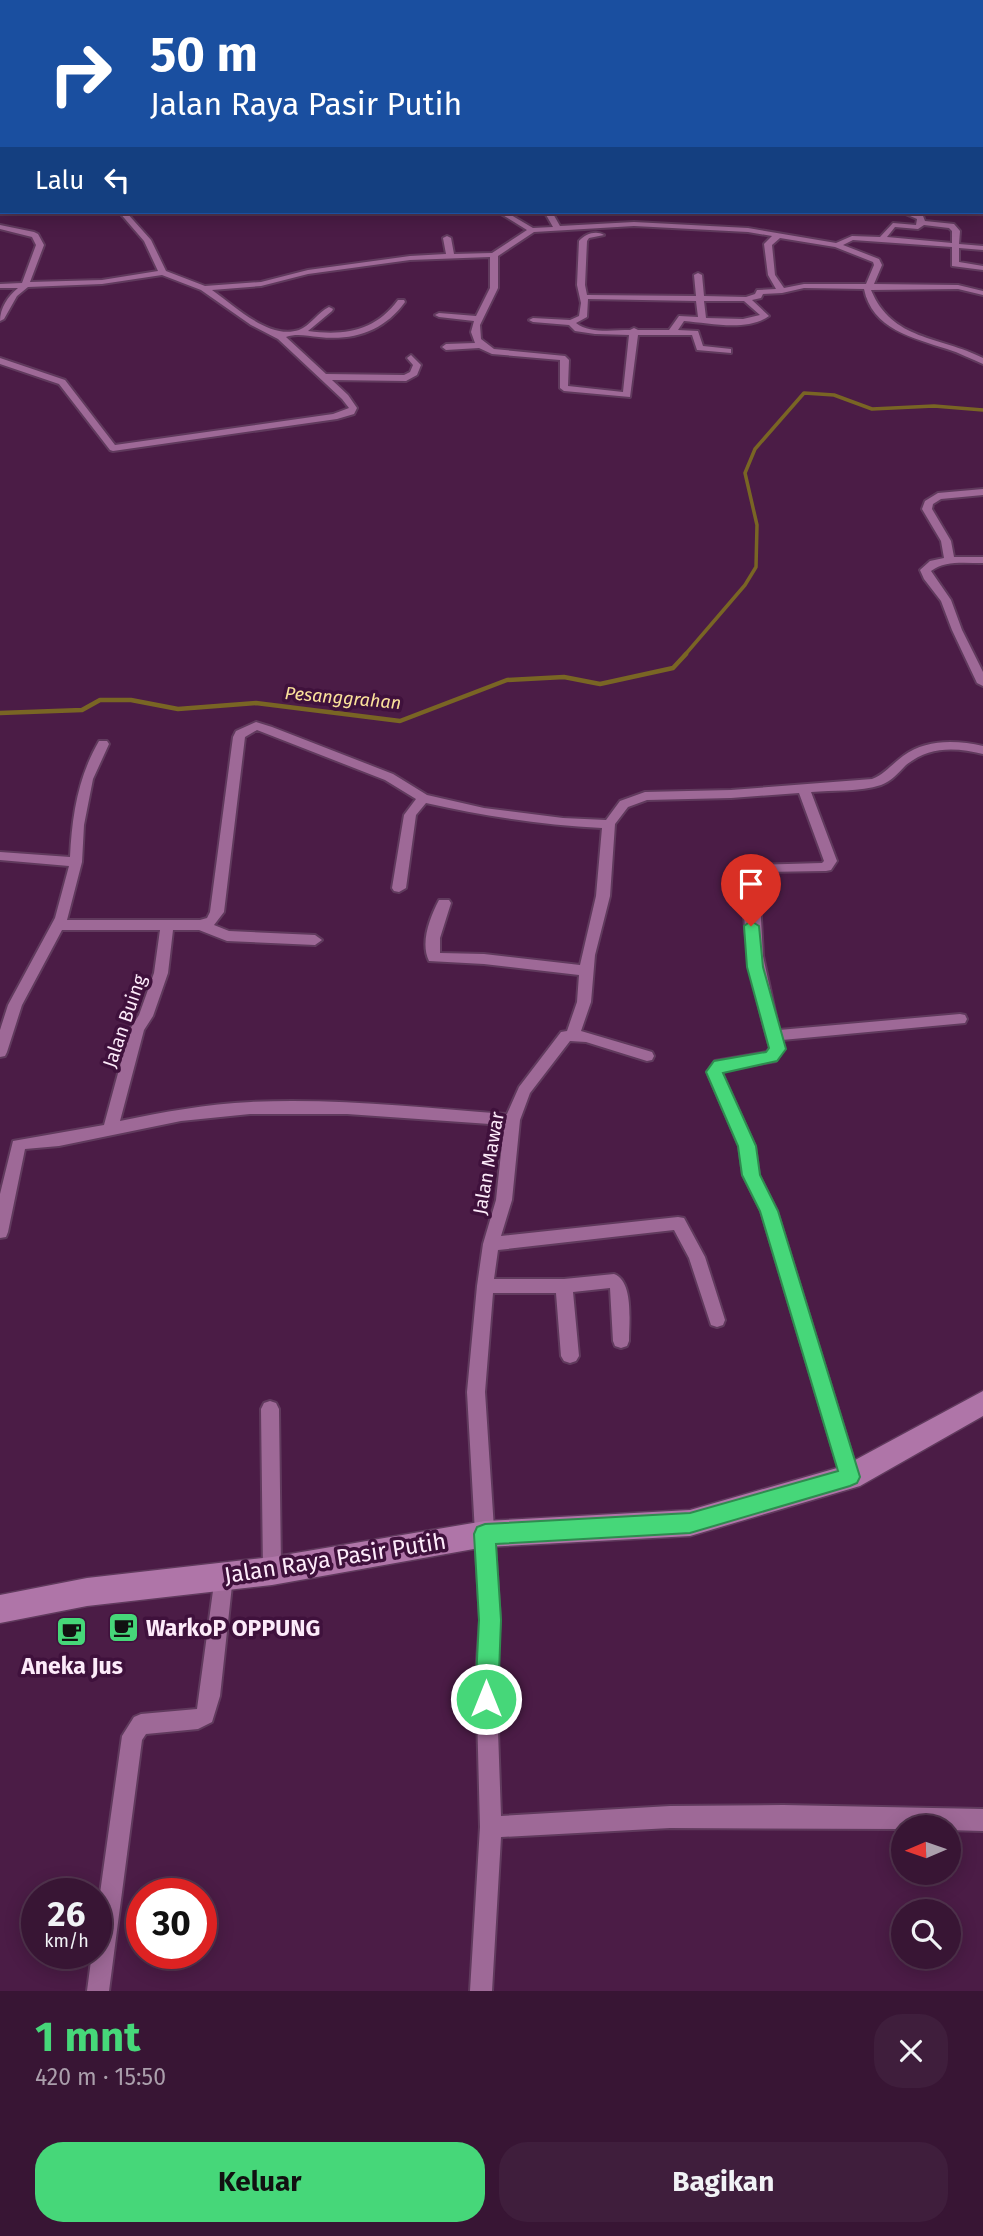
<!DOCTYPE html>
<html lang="id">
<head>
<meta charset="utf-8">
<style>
  :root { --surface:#381534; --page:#3f1e3c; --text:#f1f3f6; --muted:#ab9fac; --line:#52344f; --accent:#46d779 }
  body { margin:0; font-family:"Fira Sans",sans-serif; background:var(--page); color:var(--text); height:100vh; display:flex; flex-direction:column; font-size:26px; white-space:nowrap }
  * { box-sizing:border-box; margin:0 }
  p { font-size:23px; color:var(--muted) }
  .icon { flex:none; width:38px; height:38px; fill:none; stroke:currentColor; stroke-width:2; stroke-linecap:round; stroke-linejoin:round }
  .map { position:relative; height:1991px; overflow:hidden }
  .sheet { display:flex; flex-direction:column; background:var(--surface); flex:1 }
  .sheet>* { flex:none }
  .top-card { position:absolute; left:0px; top:0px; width:984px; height:214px; box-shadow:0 4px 18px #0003,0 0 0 2px var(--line); background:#1a4fa0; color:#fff; overflow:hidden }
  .needle { width:46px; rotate:268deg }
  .buttons { position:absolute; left:891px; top:1815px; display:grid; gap:14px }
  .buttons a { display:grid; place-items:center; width:70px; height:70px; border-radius:50%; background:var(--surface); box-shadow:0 4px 18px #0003,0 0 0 2px var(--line); font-size:35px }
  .speed { position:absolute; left:21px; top:1878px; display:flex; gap:14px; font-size:35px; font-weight:700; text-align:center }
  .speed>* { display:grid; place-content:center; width:91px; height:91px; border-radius:50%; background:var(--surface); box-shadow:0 4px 18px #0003,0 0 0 2px var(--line); line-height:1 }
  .speed small { font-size:18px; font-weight:400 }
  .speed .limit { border:10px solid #d22; background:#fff; color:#111 }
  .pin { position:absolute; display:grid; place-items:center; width:60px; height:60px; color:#fff; margin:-72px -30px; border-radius:50% 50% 50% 0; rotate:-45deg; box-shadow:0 0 7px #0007 }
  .pin .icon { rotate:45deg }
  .me { position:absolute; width:77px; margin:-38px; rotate:0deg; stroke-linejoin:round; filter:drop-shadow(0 0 5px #0008) }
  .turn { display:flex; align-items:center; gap:24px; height:147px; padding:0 35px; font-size:32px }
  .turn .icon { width:91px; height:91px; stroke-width:2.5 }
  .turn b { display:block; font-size:49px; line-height:60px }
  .then { display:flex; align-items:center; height:66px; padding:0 35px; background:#0003; gap:14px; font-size:26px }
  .round { display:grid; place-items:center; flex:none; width:74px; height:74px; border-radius:28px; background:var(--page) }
  .overview { display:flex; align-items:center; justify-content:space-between; height:119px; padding:0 35px }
  h1 { font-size:42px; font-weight:700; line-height:52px; color:var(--accent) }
  .primary-button { display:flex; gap:14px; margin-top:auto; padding:14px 35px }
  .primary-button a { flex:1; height:80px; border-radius:28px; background:var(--accent); color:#111; font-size:28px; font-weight:700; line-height:80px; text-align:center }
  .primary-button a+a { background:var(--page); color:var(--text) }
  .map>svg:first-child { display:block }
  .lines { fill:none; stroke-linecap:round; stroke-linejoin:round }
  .stream-far1 { stroke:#796524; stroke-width:3.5 }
  .stream { stroke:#796524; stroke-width:4.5 }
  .street-casing { stroke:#603a5d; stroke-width:4 }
  .secondary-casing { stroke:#603a5d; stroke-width:3 }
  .street { fill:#9e6997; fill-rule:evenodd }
  .secondary { fill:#af75a8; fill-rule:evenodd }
  .route { fill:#46d779; stroke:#2e8c4f; stroke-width:2 }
  .labels { text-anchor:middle; stroke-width:7; stroke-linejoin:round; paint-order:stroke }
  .far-water-label { font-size:18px; font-style:italic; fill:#fbe29b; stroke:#3f113c }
  .street-label { font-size:19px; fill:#fdebfa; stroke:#3f113c }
  .near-street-label { font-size:23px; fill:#fdebfa; stroke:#3f113c }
  .near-poi-label { font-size:23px; font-weight:bold; fill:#fdebfa; stroke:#3f113c; text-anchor:start }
</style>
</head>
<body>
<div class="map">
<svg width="983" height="1991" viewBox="0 0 983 1991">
  <rect width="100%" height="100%" fill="#4b1c46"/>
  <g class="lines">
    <path class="stream-far1" d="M 684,656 L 745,585 L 756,567 L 757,525 L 745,473 L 755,449 L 804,393 L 834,395 L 872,409 L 934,406 L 983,410"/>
    <path class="stream" d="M 0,713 L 82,710 L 100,700 L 131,700 L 178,709 L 256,703 L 400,721 L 507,680 L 564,677 L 600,684 L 673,668 L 686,654"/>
    <defs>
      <path id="street" d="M 110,0 L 116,0 L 109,2 Z
        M 176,0 L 182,0 L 182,2 L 176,2 Z
        M 227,0 L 231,0 L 232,2 L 226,2 Z
        M 300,0 L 306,0 L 306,2 L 300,2 Z
        M 377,0 L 383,0 L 383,2 L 377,2 Z
        M 640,0 L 646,0 L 647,2 L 641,2 Z
        M 703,0 L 709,0 L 710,2 L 704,2 Z
        M 723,0 L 729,0 L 730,2 L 724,2 Z
        M 840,0 L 846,0 L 847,2 L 841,2 Z
        M 881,0 L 887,0 L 888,2 L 882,2 Z
        M 962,0 L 968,0 L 969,2 L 963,2 Z
        M 2,5 L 2,10 L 0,11 L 0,6 Z
        M 982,27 L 983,27 L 983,31 L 982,31 Z
        M 0,35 L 2,35 L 2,39 L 0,39 Z
        M 982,58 L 983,58 L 983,62 L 982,62 Z
        M 982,74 L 983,74 L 983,78 L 982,78 Z
        M 0,96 L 2,96 L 2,100 L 0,100 Z
        M 982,100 L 983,100 L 983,104 L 982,104 Z
        M 0,109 L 2,109 L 2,113 L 0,113 Z
        M 0,142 L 2,142 L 0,148 Z
        M 982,142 L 983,142 L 983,146 L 982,146 Z
        M 982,163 L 983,163 L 983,167 L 982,167 Z
        M 982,203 L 983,203 L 983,208 L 982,208 Z
        M 119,212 L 126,212 L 151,240 L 166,271 L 205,286 L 261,282 L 308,270 L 410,256 L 446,254 L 443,238 L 447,236 L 451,238 L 454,254 L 492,253 L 527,230 L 498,212 L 506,212 L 533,228 L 553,227 L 545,213 L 552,212 L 560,226 L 634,222 L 748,228 L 836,243 L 852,236 L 880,237 L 893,223 L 916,225 L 917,219 L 901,212 L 911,212 L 923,216 L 925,221 L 954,224 L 960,231 L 959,244 L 983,246 L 983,250 L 959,248 L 959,262 L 983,266 L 983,270 L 952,266 L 952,247 L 853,240 L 843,245 L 879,259 L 882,265 L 874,284 L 958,285 L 983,291 L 983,295 L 958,289 L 871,290 C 892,341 940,336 983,358 L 983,364 C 971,359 960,353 947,349 C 913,338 872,329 864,289 L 804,288 L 782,293 L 763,294 L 761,298 L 752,300 L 769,316 C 747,332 710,323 684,321 L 678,330 L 698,331 L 703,346 L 731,349 L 731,353 L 697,350 L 692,335 L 638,335 L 630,397 L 564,391 L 560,388 L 560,360 L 492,354 L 479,348 L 446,350 L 442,347 L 446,344 L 475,343 L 471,332 L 474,321 L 439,317 L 435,315 L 439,313 L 476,316 L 490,288 L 490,257 L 410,260 L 308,274 L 261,286 L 212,290 C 235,306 269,340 299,330 C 310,326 318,312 329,307 L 333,309 L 332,311 L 308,331 C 345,336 375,331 398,300 L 404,300 L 405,302 C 384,331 354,341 319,337 C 307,336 297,333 286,337 L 326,374 L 404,375 L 410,372 L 413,365 L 407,358 L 411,355 L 421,365 L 417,375 L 406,381 L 332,380 L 348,395 L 357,408 L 354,414 L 337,419 L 113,451 L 110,450 L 59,384 L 0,364 L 0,358 L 65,380 L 115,445 L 333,414 L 349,408 L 342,399 L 278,339 L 251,325 L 201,290 L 162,275 L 102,284 L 28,287 L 17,296 L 4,319 L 0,321 C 0,308 8,296 18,288 L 0,288 L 0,284 L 22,283 L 36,245 L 32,237 L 0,229 L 0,225 L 34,232 L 38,234 L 44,245 L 30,282 L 102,280 L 158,271 L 144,241 ZM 924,225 L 949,228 L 952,231 L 952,243 L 887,237 L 895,227 L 918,229 ZM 634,226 L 748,232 L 772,236 L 764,244 L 768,275 L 776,289 L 757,290 L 755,294 L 746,297 L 704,296 L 702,275 L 698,273 L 694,275 L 696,296 L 587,295 L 585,285 L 587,241 L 589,238 L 604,235 C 596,230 585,234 579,241 L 577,285 L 581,303 L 579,316 L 570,320 L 533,318 L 529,320 L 533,322 L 569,325 L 575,331 L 595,334 L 629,335 L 623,392 L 568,386 L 569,360 L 565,356 L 494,349 L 481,339 L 480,325 L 498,288 L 498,256 L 534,232 ZM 780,238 L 835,247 L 873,262 L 874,265 L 866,284 L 804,284 L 784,288 L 775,275 L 772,245 ZM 588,299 L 696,301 L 698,317 L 679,316 L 669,330 L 638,330 L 634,328 L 630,330 C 614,330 590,334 576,323 L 587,317 ZM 704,301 L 744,301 L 760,315 L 743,319 L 706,318 Z
        M 983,489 L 983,495 L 941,499 L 933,504 L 932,509 L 951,541 L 954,557 L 983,557 L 983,563 C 965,563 945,560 931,571 L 951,600 L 962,630 L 983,672 L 983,686 L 977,683 L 952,630 L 941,601 L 924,579 L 920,570 L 930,561 L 944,558 L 941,541 L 922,509 L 925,501 L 938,493 Z
        M 256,722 L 272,727 L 393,774 L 427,795 L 484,808 L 563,818 L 606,820 L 620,801 L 645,792 L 731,790 L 872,779 C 885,774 892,764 903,756 C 926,739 956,740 983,746 L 983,754 C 956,747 929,746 906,765 C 898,773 892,781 881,785 C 860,792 833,790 811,792 L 837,861 L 831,870 L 826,871 L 762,872 L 759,882 L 763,956 L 779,1030 L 960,1014 L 965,1015 L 967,1019 L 965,1023 L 782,1040 L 784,1049 L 776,1061 L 724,1070 L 722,1073 L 755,1146 L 759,1175 L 777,1211 L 859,1477 L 856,1483 L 850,1485 L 844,1483 L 841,1477 L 761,1211 L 743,1175 L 739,1146 L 707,1072 L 715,1061 L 767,1052 L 770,1048 C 759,1010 729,897 753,865 L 822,863 L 824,861 L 799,793 L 731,798 L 647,800 L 628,807 L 615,824 L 610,896 L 595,955 L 591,1002 L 581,1031 L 652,1052 L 654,1056 L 652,1060 L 647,1061 L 586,1042 L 570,1041 L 530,1093 L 520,1120 L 512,1200 L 501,1236 L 678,1217 L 684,1218 L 705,1257 L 725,1320 L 723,1325 L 717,1327 L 711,1325 L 689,1258 L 674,1230 L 498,1250 L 494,1279 L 564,1279 L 614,1274 C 634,1281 629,1323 629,1341 L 627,1346 L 621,1348 L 615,1346 L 613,1341 L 610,1288 L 573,1292 L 579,1356 L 576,1361 L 570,1363 L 564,1361 L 561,1356 L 556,1293 L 493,1293 L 485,1392 L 500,1620 L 496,1674 L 501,1816 L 670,1806 L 783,1805 L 983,1809 L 983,1831 L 948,1830 L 948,1827 L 903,1827 L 903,1829 L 670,1828 L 501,1837 L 492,1991 L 470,1991 L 480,1827 L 476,1674 L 480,1620 L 467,1392 L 477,1286 L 483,1244 L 496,1200 L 504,1125 L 347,1114 L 250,1114 L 181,1121 L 59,1146 L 25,1149 L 8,1232 L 6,1237 L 0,1238 L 0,1194 L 13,1141 L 104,1125 L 130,1029 L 139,1015 L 154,973 L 160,930 L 62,930 L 22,1005 L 7,1052 L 5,1056 L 0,1057 L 0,1030 L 8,1005 L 55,918 L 69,866 L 0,860 L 0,852 L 70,857 C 72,816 78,777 99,741 L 107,741 L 109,744 L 93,779 L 84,825 L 82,862 L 67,920 L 200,920 L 207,918 L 210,912 L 233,737 L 236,731 ZM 257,730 L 385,780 L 416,799 L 404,815 L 392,888 L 394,891 L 399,892 L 406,888 L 416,815 L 426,803 C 484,816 542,825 602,828 L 596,896 L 580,965 L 484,954 L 440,953 L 440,938 L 451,903 L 449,900 L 439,900 C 430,917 420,943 429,961 L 484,964 L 579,975 L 577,1002 L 567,1031 L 561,1032 L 519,1087 L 507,1114 C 422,1108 337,1098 251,1102 C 207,1104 163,1112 120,1121 L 144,1030 L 153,1016 L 168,973 L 173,930 L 199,930 L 227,941 L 315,945 L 322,940 L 315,935 L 229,931 L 214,925 L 224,912 L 245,737 Z
        M 270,1401 L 276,1403 L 279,1409 L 281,1571 L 279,1577 L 272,1580 L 265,1577 L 263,1571 L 261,1409 L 264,1403 Z
        M 224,1567 L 231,1570 L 233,1576 L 220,1696 L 212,1722 L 198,1729 L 146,1734 L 142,1740 L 109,1991 L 87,1991 L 92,1953 L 96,1953 L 96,1922 L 122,1736 L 134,1717 L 141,1714 L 197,1709 L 215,1576 L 217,1570 Z"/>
      <path id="secondary" d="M 983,14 L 983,20 L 982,20 L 982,15 Z
        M 0,21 L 2,21 L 2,27 L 0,27 Z
        M 0,48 L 2,48 L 2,54 L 0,54 Z
        M 983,1391 L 983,1416 L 860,1486 L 690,1536 L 485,1547 L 272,1585 L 87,1606 L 0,1623 L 0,1595 L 87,1578 L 272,1557 L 485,1521 L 690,1510 L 844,1466 Z"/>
    </defs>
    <use href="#street" class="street-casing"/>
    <use href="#secondary" class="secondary-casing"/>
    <use href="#street" class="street"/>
    <use href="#secondary" class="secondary"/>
  </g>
  <path class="route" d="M 751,921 L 759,926 L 763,967 L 786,1049 L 777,1061 L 723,1073 L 756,1146 L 760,1175 L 778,1211 L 860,1477 L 857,1483 L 850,1486 L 690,1533 L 496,1544 L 501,1620 L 498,1699 L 495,1707 L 486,1711 L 478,1707 L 475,1699 L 479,1620 L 474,1534 L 477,1527 L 485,1524 L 690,1513 L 838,1471 L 760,1211 L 742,1175 L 738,1146 L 706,1072 L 714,1061 L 766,1052 L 769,1048 L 747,967 L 744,926 Z"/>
  <defs>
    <symbol id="cafe-square" viewBox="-11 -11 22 22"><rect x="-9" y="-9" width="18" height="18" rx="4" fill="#46d779" stroke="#3f113c"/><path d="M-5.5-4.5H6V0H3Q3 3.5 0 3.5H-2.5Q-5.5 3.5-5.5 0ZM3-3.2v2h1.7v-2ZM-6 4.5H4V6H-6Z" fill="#111"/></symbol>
  </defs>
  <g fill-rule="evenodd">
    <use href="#cafe-square" x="106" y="1610" width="35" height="35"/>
    <use href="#cafe-square" x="54" y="1614" width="35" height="35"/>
  </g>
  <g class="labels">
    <g class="far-water-label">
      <text transform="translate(343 698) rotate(5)" y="6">Pesanggrahan</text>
    </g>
    <g class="street-label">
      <text transform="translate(124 1021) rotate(-71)" y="7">Jalan Buing</text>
      <text transform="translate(488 1163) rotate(-80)" y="7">Jalan Mawar</text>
    </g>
    <g class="near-street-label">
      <text transform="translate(335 1558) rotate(-9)" y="8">Jalan Raya Pasir Putih</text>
    </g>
    <g class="near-poi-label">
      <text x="146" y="1636">WarkoP OPPUNG</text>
      <text x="72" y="1674" text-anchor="middle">Aneka Jus</text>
    </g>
  </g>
</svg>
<div class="buttons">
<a><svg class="needle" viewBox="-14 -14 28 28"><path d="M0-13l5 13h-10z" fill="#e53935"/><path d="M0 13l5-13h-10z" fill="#ab9fac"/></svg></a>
<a><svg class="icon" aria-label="search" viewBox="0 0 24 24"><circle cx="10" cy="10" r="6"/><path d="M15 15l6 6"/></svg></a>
</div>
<div class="speed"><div>26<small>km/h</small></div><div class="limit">30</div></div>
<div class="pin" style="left:751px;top:926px;background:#d93025"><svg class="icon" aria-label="arrive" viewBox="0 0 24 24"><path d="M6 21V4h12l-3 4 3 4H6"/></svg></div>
<svg class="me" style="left:486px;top:1699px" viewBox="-20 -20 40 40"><circle r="17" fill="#46d779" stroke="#fff" stroke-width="3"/><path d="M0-11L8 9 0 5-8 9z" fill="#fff"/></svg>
<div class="top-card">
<div class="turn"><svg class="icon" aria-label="right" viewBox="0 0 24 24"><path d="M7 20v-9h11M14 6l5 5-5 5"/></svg><div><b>50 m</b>Jalan Raya Pasir Putih</div></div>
<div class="then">Lalu<svg class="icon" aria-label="left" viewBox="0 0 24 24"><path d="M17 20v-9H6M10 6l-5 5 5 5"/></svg></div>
</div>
</div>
<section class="sheet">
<div class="overview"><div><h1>1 mnt</h1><p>420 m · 15:50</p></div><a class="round"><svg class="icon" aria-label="close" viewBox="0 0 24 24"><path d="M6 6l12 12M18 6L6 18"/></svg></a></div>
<div class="primary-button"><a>Keluar</a><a>Bagikan</a></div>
</section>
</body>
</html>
